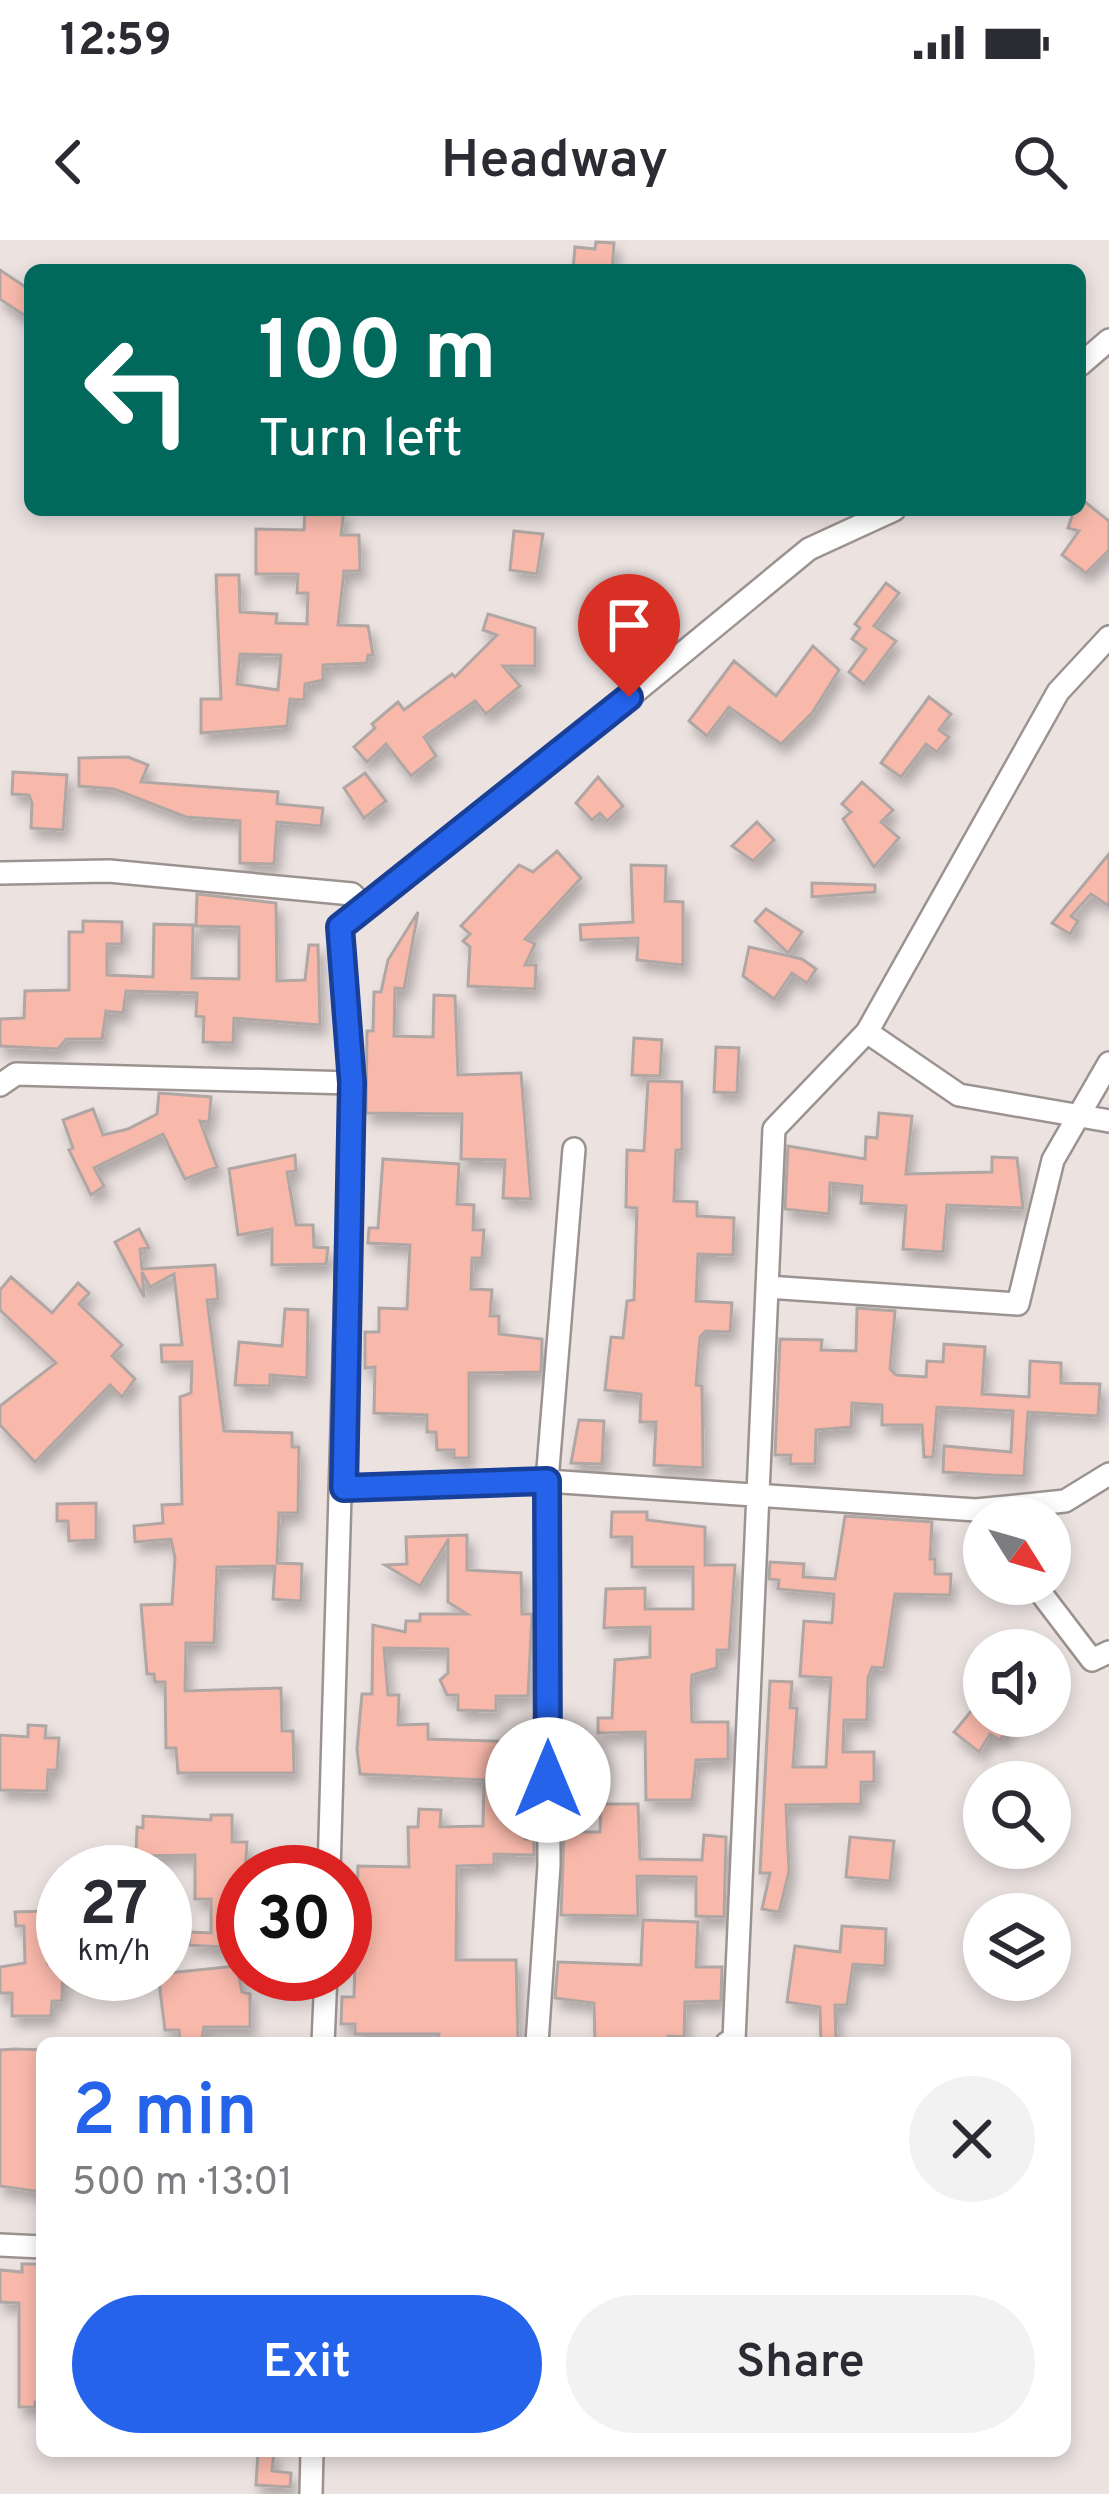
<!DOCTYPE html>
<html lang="en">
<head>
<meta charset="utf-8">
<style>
  :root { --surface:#fff; --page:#f2f2f3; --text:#2b2b33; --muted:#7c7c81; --accent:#2563eb }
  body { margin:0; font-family:Overpass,sans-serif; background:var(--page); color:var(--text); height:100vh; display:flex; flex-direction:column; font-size:45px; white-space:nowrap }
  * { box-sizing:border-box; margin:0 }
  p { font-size:39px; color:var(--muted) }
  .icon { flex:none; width:66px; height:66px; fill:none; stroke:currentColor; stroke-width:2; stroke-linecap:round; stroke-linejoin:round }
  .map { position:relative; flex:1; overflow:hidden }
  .sheet { position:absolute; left:36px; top:1797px; width:1035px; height:420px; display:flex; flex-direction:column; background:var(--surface); border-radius:18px; box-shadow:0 6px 18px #0003 }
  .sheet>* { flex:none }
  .top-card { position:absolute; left:24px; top:24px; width:1062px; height:252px; border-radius:18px; box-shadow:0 6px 18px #0003; background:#00695c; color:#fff; overflow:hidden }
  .needle { width:78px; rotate:127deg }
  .controls { position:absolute; left:963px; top:1257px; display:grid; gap:24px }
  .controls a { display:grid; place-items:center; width:108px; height:108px; border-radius:50%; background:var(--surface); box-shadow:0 6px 18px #0003; font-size:60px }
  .speed { position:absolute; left:36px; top:1605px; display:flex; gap:24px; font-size:60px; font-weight:700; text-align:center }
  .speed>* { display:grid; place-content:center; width:156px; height:156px; border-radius:50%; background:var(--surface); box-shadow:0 6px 18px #0003; line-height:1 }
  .speed small { font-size:30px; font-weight:400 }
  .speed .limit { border:18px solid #d22; background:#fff; color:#111 }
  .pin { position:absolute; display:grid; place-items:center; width:102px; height:102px; color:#fff; margin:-123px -51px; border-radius:50% 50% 50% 0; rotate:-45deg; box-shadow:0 0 12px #0007 }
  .pin .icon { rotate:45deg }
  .me { position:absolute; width:132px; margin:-66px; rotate:0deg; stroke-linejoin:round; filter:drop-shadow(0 0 9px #0008) }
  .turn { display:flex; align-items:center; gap:42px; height:252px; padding:0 36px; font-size:54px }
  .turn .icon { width:156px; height:156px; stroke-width:2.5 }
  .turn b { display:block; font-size:84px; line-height:102px }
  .round { display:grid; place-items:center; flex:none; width:126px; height:126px; border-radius:63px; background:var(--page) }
  .headline { display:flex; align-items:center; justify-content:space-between; height:204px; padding:0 36px }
  h1 { font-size:72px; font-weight:600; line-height:90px; color:var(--accent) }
  .primary-button { display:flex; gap:24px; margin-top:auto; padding:24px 36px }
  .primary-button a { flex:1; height:138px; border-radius:72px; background:var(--accent); color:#fff; font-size:48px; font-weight:600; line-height:138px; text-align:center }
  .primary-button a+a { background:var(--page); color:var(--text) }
  .status { display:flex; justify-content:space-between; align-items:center; height:84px; padding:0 60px; background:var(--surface); direction:ltr }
  .status svg { height:33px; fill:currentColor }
  header { display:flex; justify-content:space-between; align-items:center; height:156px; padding:0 36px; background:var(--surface); font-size:54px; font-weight:600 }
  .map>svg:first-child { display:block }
  .building { fill:#f8b9ab; stroke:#b0a7a5; stroke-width:3; fill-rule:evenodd; filter:url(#shadow) }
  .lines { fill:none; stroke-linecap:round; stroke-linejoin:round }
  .minor-casing { stroke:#9c9391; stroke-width:26 }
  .minor { stroke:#fff; stroke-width:21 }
  .route-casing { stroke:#184099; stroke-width:30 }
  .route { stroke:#2563eb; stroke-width:21 }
</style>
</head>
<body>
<div class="status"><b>12:59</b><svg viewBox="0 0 49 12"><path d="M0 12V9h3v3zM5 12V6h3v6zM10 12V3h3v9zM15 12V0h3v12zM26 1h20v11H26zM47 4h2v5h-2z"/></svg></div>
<header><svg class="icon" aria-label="back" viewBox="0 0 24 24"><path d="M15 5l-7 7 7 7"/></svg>Headway<svg class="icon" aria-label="search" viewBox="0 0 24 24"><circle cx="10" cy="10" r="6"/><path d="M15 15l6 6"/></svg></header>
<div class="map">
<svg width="1109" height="2254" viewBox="0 0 1109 2254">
  <defs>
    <filter id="shadow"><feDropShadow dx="5" dy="9" stdDeviation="6" flood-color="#0004"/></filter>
  </defs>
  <rect width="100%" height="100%" fill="#ece3e1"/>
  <path class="building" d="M 596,2 L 614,3 L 612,30 L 573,30 L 575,7 L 595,9 Z
    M 0,30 L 30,50 L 30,79 L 0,59 Z
    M 1080,258 L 1109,281 L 1109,310 L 1086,333 L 1062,315 L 1079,291 L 1068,288 L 1074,270 L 1080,270 Z
    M 305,270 L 344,270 L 341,295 L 359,295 L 360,331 L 344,331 L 338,385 L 368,386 L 373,415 L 368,415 L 367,423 L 323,425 L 323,440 L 305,444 L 304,460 L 290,459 L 287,486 L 201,493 L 201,459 L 221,459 L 216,335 L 239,335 L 240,372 L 277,374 L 276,383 L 307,384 L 308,353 L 297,353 L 298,334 L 256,334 L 256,289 L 304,290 ZM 240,414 L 281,415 L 278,450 L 237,444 Z
    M 514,291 L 543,294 L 537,334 L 510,330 Z
    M 886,343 L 899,353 L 874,386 L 896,401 L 864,444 L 849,432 L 866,409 L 852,399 L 860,388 L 855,384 Z
    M 488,374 L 535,388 L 535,426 L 503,426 L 520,446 L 486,474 L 475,461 L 424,497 L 436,516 L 411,536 L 386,504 L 367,522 L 354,507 L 375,488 L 372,484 L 398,462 L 404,470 L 452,434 L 455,437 L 497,395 L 483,390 Z
    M 813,406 L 839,430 L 812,473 L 781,504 L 729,467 L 707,496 L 689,481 L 734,421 L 776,456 Z
    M 929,457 L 951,474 L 939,490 L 949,497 L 937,512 L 926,504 L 901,537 L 881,523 Z
    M 128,517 L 148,525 L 141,542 L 278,552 L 277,564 L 323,568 L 321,586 L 277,582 L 274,624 L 240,623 L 240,581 L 186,577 L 114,549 L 79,546 L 79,518 Z
    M 13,532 L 67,535 L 63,590 L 31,588 L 32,563 L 29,555 L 12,554 Z
    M 365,533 L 386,561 L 364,578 L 344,548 Z
    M 598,537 L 623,566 L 607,581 L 600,573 L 592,580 L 576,563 Z
    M 862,542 L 893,570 L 881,582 L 899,598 L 874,627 L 843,579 L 851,572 L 842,564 Z
    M 757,582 L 774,600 L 753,621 L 732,606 Z
    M 557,611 L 581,638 L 525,699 L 535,704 L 525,725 L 536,725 L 535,749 L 468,746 L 470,707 L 463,701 L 470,694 L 461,686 L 519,625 L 533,632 Z
    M 1109,614 L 1109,666 L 1091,654 L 1071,676 L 1078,681 L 1070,694 L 1052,683 Z
    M 631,625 L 666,626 L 665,661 L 683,662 L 683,725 L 637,720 L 638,698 L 581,700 L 580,685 L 633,682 Z
    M 812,643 L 875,645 L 875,652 L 812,657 Z
    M 197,654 L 276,663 L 277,741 L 305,740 L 309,705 L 318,705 L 320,785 L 234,778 L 233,803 L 203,802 L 204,777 L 196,776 L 197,753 L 126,751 L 123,773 L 106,771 L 102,799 L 66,799 L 58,809 L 0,806 L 0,779 L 24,778 L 25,751 L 69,750 L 69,692 L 83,692 L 83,681 L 122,682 L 122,704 L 107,704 L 107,735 L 153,737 L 154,684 L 193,685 L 192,738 L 239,739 L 239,687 L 196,686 Z
    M 766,669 L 802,692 L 788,713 L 755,681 Z
    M 418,672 L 404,749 L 395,748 L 394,796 L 433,797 L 434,755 L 455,756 L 458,835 L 521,833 L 531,959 L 503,958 L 505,920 L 461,919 L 462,874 L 366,873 L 367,791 L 373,791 L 374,752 L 381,752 L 388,720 Z
    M 749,707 L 802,719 L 816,729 L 807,743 L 792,733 L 774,759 L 743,736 Z
    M 634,798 L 662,800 L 660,836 L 632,835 Z
    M 716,807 L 739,808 L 737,853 L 714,852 Z
    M 648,841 L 682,842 L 682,910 L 676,910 L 674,961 L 697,962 L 697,976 L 734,978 L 733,1015 L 698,1014 L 696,1061 L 732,1063 L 730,1092 L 706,1091 L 700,1097 L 696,1145 L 702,1146 L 703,1228 L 654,1225 L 656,1182 L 640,1182 L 641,1154 L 605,1150 L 611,1097 L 623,1098 L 627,1061 L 634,1060 L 637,968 L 626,967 L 627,910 L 644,911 Z
    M 159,853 L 211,857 L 209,882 L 200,881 L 217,927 L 185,939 L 163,894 L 94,928 L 104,946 L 91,955 L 69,910 L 73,908 L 63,880 L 93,869 L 103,895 L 128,889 L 157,874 Z
    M 879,873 L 912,876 L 906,934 L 992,932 L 992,917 L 1017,918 L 1023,968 L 947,965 L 943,1012 L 903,1009 L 906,966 L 861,963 L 862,946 L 830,943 L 829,974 L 785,969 L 788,906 L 865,919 L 866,897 L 877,898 Z
    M 295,915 L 296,931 L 287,932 L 296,985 L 313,985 L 314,1007 L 328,1008 L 326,1024 L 272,1025 L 272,989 L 238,995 L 229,929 Z
    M 383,919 L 459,924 L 457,964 L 474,965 L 473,990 L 484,990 L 482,1018 L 472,1018 L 471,1049 L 492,1050 L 490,1076 L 499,1076 L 499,1094 L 542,1099 L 541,1132 L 469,1133 L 469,1218 L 454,1218 L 454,1210 L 437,1210 L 436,1192 L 427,1192 L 427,1175 L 374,1173 L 375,1127 L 365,1128 L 365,1092 L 379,1092 L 379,1068 L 407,1069 L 410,1005 L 368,1003 L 369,988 L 378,988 Z
    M 139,989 L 149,1008 L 140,1009 L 142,1029 L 215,1025 L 218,1059 L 207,1060 L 224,1191 L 292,1193 L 292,1207 L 299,1207 L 298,1273 L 279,1273 L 277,1323 L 302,1324 L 301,1361 L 273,1359 L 275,1326 L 217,1327 L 214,1403 L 186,1403 L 185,1451 L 281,1448 L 282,1491 L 293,1491 L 294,1533 L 178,1533 L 176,1508 L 166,1508 L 165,1442 L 155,1442 L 154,1434 L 147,1434 L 141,1365 L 172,1364 L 175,1318 L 171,1299 L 135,1302 L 134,1286 L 163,1283 L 162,1265 L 182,1264 L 180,1157 L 191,1153 L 192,1122 L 162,1122 L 161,1105 L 182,1105 L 174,1034 L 150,1047 L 142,1032 L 144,1057 L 115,1002 Z
    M 11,1037 L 52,1073 L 78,1043 L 89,1053 L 79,1064 L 122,1105 L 112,1116 L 135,1139 L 122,1157 L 110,1145 L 35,1222 L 0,1185 L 0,1166 L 56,1123 L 0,1070 L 0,1050 Z
    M 857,1068 L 895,1071 L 890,1129 L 896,1135 L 926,1137 L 927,1121 L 943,1122 L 944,1104 L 985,1107 L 982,1154 L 1029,1157 L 1030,1121 L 1061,1123 L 1061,1143 L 1100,1144 L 1098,1176 L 1028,1172 L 1024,1236 L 992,1235 L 943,1232 L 944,1206 L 1011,1212 L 1013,1171 L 937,1167 L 933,1217 L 924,1217 L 922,1185 L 882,1185 L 882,1165 L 852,1163 L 851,1187 L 816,1190 L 815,1224 L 790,1224 L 791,1215 L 775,1215 L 780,1099 L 822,1100 L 821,1110 L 856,1111 Z
    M 285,1069 L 308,1070 L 307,1138 L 270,1135 L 270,1146 L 235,1145 L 239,1102 L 282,1106 Z
    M 579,1180 L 604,1181 L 602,1224 L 571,1223 Z
    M 96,1263 L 96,1300 L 69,1301 L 68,1281 L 57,1281 L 57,1264 Z
    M 612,1272 L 647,1272 L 647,1280 L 705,1287 L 705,1325 L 735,1325 L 729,1410 L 717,1410 L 717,1428 L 692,1435 L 691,1449 L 692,1482 L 728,1482 L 728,1519 L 696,1520 L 692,1560 L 646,1560 L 645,1492 L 598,1493 L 598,1478 L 612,1478 L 615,1420 L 650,1417 L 650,1387 L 604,1388 L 606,1349 L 645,1348 L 645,1369 L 693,1369 L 693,1327 L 632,1327 L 632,1297 L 611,1297 Z
    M 845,1276 L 932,1282 L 930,1319 L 935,1319 L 935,1334 L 951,1334 L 950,1355 L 895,1354 L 884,1428 L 872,1427 L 868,1438 L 867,1480 L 844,1480 L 843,1512 L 874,1512 L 874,1542 L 861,1542 L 861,1564 L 786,1565 L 789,1631 L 779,1672 L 762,1669 L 770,1633 L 760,1633 L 770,1441 L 792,1442 L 790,1468 L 797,1468 L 793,1527 L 826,1527 L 831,1438 L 800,1436 L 804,1381 L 832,1383 L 834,1354 L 778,1349 L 779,1340 L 769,1339 L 770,1322 L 804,1324 L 803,1337 L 835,1339 Z
    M 467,1295 L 467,1330 L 521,1333 L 522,1374 L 532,1374 L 528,1456 L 496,1456 L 496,1471 L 458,1470 L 458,1455 L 447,1455 L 440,1440 L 448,1433 L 448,1409 L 384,1408 L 388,1455 L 399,1455 L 398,1485 L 428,1484 L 428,1499 L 528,1502 L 525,1599 L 534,1599 L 534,1615 L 494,1614 L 494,1625 L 457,1626 L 456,1720 L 516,1720 L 518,1803 L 439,1803 L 439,1794 L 355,1794 L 355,1784 L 341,1784 L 342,1757 L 354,1757 L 358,1626 L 409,1627 L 408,1587 L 418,1587 L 419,1569 L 441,1570 L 440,1587 L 483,1586 L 484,1540 L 360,1534 L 357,1509 L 362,1454 L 372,1454 L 373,1385 L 405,1392 L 406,1381 L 420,1381 L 420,1374 L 467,1374 L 448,1362 L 448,1300 L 420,1346 L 385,1325 L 407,1324 L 406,1297 Z
    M 984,1421 L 984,1476 L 1018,1476 L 1000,1500 L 990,1494 L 979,1512 L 954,1492 L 981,1459 L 965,1447 Z
    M 28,1485 L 46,1486 L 45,1498 L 59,1498 L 57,1530 L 48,1530 L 47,1551 L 0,1550 L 0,1495 L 28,1497 Z
    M 563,1518 L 593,1518 L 592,1557 L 564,1557 Z
    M 601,1564 L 638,1564 L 640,1619 L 702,1620 L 704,1595 L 726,1597 L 724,1677 L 696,1676 L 696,1637 L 637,1636 L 638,1676 L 561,1675 L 564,1592 L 600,1592 Z
    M 211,1575 L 232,1575 L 232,1602 L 247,1602 L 243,1662 L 232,1662 L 237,1708 L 189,1705 L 190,1692 L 211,1693 L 211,1659 L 195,1659 L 195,1615 L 136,1616 L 137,1587 L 143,1588 L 143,1576 L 211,1580 Z
    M 850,1597 L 894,1601 L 890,1641 L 846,1637 Z
    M 47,1671 L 48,1724 L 63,1724 L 62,1761 L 52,1761 L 51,1776 L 12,1776 L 12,1753 L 0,1753 L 0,1727 L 25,1723 L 24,1686 L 16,1686 L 15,1672 Z
    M 643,1680 L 698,1682 L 696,1727 L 722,1727 L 721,1761 L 685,1762 L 684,1797 L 668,1796 L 667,1803 L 595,1803 L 594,1763 L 555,1758 L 558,1722 L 641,1725 Z
    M 842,1686 L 886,1689 L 885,1726 L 853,1724 L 847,1765 L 835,1765 L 836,1803 L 821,1803 L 820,1767 L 787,1762 L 795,1706 L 840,1712 Z
    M 237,1726 L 242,1752 L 250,1754 L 250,1787 L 204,1787 L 201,1803 L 180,1803 L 179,1790 L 165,1790 L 158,1734 Z
    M 15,1809 L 42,1810 L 42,1952 L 0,1946 L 0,1810 Z
    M 22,2024 L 42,2024 L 42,2162 L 35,2162 L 35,2167 L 19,2167 L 19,2063 L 0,2062 L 0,2030 L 22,2032 Z
    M 258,2211 L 274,2211 L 272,2231 L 291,2233 L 290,2247 L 256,2245 Z"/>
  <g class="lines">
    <defs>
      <path id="minor" d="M 1080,125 L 1109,100
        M 0,633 L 109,631 L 352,654 L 365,667
        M 867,792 L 959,855 L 1109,881
        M 0,845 L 16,834 L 352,843
        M 767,1047 L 1018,1064 L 1053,920 L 1109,823
        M 343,1248 L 547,1241 L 976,1270 L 1065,1261 L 1109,1234
        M 1034,1344 L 1092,1420 L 1109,1412
        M 329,1632 L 352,843 L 340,687 L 521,546 L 809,309 L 894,270
        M 323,1803 L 326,1734
        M 537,1803 L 549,1625 L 547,1241 L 574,909
        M 727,1803 L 734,1800 L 774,889 L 867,792 L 1058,452 L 1109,397
        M 0,2005 L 42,2007
        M 311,2254 L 312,2211"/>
    </defs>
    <use href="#minor" class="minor-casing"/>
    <use href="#minor" class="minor"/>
  </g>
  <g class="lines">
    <defs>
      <path id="route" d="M 548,1540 L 547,1241 L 344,1248 L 352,843 L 340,687 L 629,457"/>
    </defs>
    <use href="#route" class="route-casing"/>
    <use href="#route" class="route"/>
  </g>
</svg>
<div class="controls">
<a><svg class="needle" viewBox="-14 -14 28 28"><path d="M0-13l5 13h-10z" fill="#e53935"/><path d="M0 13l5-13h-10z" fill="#7c7c81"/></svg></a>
<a><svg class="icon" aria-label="sound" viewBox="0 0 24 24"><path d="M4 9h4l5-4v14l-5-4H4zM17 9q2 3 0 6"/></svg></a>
<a><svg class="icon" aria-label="search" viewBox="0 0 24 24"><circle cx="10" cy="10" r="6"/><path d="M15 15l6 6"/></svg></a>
<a><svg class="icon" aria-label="layers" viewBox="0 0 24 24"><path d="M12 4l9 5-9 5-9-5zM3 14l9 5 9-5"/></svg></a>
</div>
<div class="speed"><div>27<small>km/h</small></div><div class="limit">30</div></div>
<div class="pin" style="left:629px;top:457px;background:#d93025"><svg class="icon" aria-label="arrive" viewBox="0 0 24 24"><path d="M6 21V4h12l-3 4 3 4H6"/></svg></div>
<svg class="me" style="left:548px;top:1540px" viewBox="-20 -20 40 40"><circle r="19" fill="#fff"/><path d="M0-13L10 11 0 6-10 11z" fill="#2563eb"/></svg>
<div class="top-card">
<div class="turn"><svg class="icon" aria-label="left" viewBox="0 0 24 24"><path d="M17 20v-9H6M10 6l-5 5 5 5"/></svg><div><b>100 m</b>Turn left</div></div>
</div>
<section class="sheet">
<div class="headline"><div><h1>2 min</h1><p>500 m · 13:01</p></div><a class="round"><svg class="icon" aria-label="close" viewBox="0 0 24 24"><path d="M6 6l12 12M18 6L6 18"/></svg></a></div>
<div class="primary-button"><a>Exit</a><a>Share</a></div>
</section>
</div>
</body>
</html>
